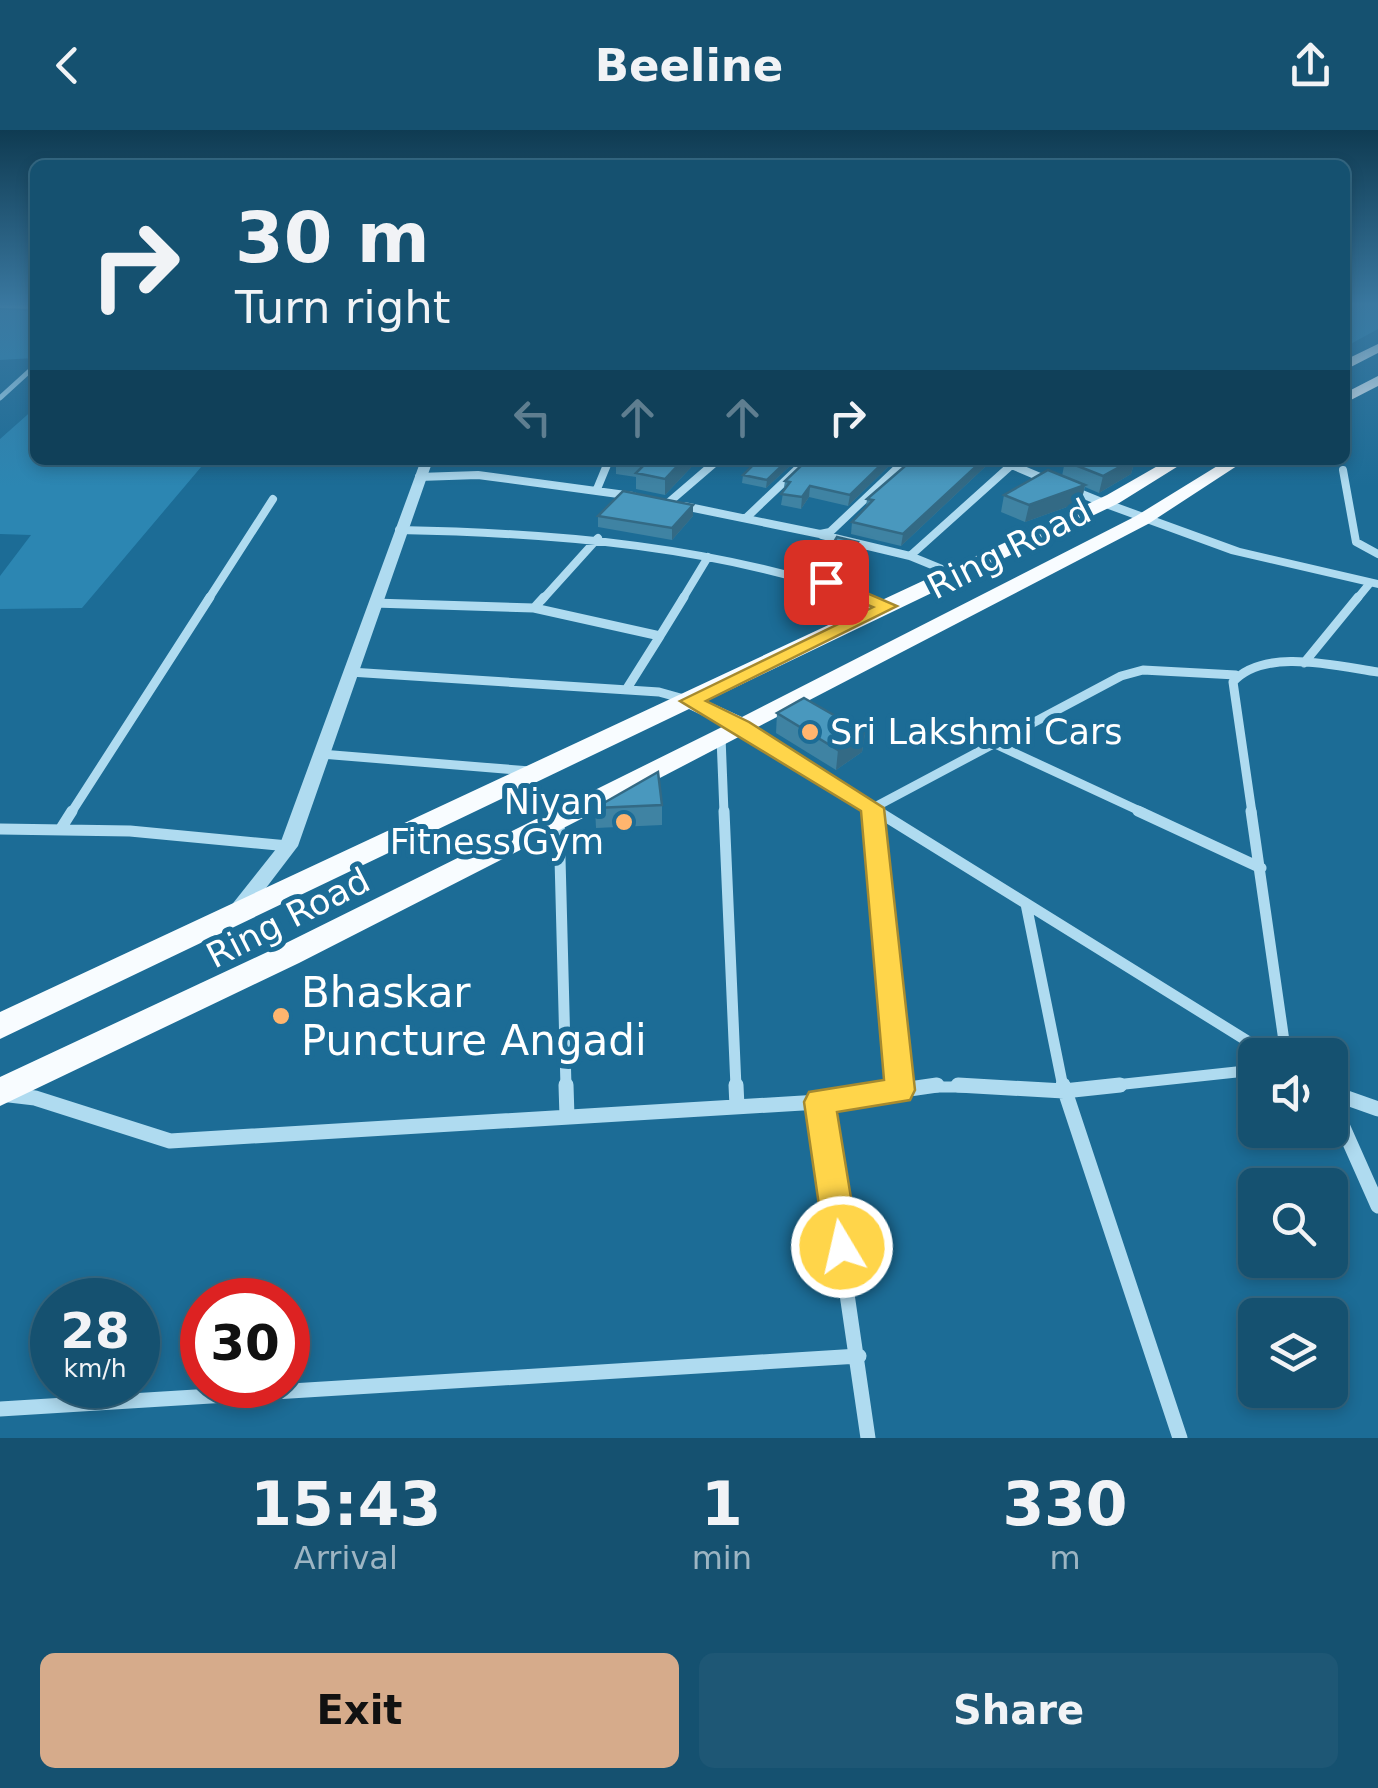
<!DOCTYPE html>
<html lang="en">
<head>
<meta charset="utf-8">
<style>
  :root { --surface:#155170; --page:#1e5775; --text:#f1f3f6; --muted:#9db5c3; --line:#346883; --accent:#d6ab8b }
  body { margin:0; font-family:"DejaVu Sans",sans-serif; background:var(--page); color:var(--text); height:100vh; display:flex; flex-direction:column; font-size:38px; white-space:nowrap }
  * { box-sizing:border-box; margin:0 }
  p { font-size:32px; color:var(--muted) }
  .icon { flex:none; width:55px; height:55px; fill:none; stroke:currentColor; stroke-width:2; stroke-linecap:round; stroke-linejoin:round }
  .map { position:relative; height:1308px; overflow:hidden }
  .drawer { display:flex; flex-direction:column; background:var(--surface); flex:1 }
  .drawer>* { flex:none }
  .hud { position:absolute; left:30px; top:30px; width:1320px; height:305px; border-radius:15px; box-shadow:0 5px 15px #0003,0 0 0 2px var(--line); background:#155170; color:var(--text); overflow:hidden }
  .tools { position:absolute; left:1238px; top:908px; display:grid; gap:20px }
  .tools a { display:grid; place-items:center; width:110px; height:110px; border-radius:15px; background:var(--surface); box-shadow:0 5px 15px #0003,0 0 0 2px var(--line); font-size:50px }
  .speed { position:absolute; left:30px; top:1148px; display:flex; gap:20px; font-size:50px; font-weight:700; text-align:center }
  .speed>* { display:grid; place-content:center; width:130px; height:130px; border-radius:50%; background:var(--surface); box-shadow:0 5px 15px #0003,0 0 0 2px var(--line); line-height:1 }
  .speed small { font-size:25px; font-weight:400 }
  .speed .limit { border:15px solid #d22; background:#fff; color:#111 }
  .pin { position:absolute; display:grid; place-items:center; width:85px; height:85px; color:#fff; margin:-42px; border-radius:20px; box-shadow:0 5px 15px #0006 }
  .me { position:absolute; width:110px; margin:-55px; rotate:351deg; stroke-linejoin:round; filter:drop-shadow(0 0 8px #0008) }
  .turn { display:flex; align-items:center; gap:35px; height:210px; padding:0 40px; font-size:45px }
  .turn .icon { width:130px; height:130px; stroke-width:2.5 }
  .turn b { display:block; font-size:70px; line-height:85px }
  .lanes { display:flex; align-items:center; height:95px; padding:0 40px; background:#0003; justify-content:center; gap:50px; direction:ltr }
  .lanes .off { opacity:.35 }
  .eta { display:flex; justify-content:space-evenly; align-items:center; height:170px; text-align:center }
  .eta b { font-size:60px; font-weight:800; line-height:70px }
  .primary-button { display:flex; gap:20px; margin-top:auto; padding:20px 40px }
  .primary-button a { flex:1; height:115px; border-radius:15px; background:var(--accent); color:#111; font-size:40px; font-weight:800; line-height:115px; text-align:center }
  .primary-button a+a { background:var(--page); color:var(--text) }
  header { display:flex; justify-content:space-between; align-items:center; height:130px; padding:0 40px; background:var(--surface); font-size:45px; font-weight:800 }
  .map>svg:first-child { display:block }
  .green { fill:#2c86b2 }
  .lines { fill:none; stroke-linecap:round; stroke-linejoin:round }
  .minor-far4 { stroke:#afdbf0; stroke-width:5 }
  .minor-far3 { stroke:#afdbf0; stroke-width:8 }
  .minor-far2 { stroke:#afdbf0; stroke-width:9 }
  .minor-far1 { stroke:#afdbf0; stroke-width:11 }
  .minor { stroke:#afdbf0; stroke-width:15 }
  .tertiary { fill:#afdbf0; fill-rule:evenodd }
  .primary { fill:#f8fcff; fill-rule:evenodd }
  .wall { fill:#3f83a3 }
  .shaded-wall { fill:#336a85 }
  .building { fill:#4998be; stroke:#336a85; stroke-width:2.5 }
  .route { fill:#ffd54a; stroke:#a68a30; stroke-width:2.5 }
  .poi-dot { fill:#ffb56e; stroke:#1c6c96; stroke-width:4 }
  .labels { text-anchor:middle; stroke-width:10; stroke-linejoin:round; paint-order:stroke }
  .street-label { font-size:35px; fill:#fff; stroke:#1c6c96 }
  .poi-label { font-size:35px; fill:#fff; stroke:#1c6c96; text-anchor:start }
  .near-poi-label { font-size:42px; fill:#fff; stroke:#1c6c96; text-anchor:start }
</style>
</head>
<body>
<header><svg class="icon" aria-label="back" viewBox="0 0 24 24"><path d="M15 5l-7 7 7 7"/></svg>Beeline<svg class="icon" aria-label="share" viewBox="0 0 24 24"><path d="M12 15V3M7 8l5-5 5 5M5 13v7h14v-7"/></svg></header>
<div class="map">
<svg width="1378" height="1308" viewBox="0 0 1378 1308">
  <rect width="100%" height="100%" fill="#1c6c96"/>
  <path class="green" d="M 1345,173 L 1378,173 L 1378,199 L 1345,217 Z
    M 0,180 L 35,181 L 34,228 L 0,230 Z
    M 35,278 L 35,330 L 207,330 L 82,478 L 0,479 L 0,446 L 31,405 L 0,404 L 0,309 Z"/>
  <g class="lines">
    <path class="minor-far4" d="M 0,268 L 35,236"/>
    <path class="minor-far3" d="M 1000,330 L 1047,350
      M 1343,340 L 1356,412 L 1378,424
      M 419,347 L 478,345 L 633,366
      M 597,359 L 609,330
      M 1072,360 L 1104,373
      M 668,373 L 718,330
      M 684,376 L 820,404 L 830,402 L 906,330
      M 746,388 L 807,330
      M 399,400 C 559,403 717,416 869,470
      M 822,405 L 910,426 L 954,444
      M 910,426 L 1017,330
      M 208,470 L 273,369
      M 542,470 L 598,408
      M 682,470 L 708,427
      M 1356,470 L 1370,453"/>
    <path class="minor-far2" d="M 862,467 L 887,476
      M 374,473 L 534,478 L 660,506 L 626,560
      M 534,478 L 544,467
      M 660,506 L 684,467
      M 1304,533 L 1358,467
      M 350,542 L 659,562 L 684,569
      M 741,596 L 881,683
      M 721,607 L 724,683
      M 993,613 L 1144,683
      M 321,624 L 530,641
      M 71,683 L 210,467
      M 874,683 L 873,678 L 1121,546 L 1143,540 L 1236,545
      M 1252,683 L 1233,552 C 1264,517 1337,536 1378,542"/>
    <path class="minor-far1" d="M 724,681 L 736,957
      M 873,681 L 900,957
      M 877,681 L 1270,925
      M 1138,681 L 1261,738
      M 1251,681 L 1286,925
      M 559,690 L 566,957
      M 0,699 L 130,701 L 288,716
      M 60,700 L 72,681
      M 1026,774 L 1063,957
      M 920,957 L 1001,957
      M 1097,957 L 1255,940"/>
    <path class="minor" d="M 566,955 L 567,987
      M 736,955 L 737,977
      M 900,955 L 900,960
      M 958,955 L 1064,961 L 1120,955
      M 1063,955 L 1180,1308
      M 1330,962 L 1378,979
      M 0,964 L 35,968 L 170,1011 L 819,972 L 868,1308
      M 1330,968 L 1378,1076
      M 819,972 L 937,955
      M 0,1279 L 859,1226"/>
    <path class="tertiary" d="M 0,173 L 35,173 L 35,179 L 0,178 Z
      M 421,330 L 433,330 L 298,716 L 244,787 L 230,787 L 227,782 L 230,777 L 280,714 Z
      M 1100,370 L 1108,370 L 1240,418 L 1378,450 L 1378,458 L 1231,424 L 1100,376 Z"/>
    <path class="primary" d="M 1378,214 L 1378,223 L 1345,240 L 1345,230 Z
      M 1378,246 L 1378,256 L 1345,273 L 1345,263 Z
      M 1168,330 L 1188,330 L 1119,373 L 707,571 L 742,587 L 1136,386 L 1227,330 L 1246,330 L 1148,394 L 583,688 L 299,833 L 0,976 L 0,947 L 278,817 L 724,596 L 689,579 L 0,909 L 0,882 L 1107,365 Z"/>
  </g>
  <path class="wall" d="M 616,330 L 698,330 L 665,365 L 636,359 L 636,347 L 616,344 Z
    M 758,330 L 790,330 L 790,336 L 766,358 L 742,353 L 743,345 Z
    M 848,330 L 892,330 L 891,334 L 848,376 L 809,367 L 801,379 L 781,375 L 785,351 L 842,335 Z
    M 1068,330 L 1135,330 L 1131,344 L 1099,363 L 1085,357 L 1081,372 L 1025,392 L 1001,382 L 1004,365 L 1062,346 L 1065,331 Z
    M 986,336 L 901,416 L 851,404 L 852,392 L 866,377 L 867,369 Z
    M 598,386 L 693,386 L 672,410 L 598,397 Z
    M 857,421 L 841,447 L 820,443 L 821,434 Z
    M 777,583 L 865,603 L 862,622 L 836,640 L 776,603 Z
    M 662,675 L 662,695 L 596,698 L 595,678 Z"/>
  <path class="shaded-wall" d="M 683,330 L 698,330 L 665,365 L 665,349 Z
    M 788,330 L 790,330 L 790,336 L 766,358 L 767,350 Z
    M 886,330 L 892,330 L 891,334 L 848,376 L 850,365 Z
    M 983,330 L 987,330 L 986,336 L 901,416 L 903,404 Z
    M 1132,330 L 1135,330 L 1131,344 L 1099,363 L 1103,346 Z
    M 1085,355 L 1081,372 L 1025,392 L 1029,375 Z
    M 810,356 L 809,367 L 801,379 L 802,367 Z
    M 693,375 L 693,386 L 672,410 L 672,398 Z
    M 858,412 L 857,421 L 841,447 L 842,439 Z
    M 865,603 L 862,622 L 836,640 L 838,620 Z"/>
  <path class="building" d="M 630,330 L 683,330 L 665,349 L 636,343 L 646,333 Z
    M 758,330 L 788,330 L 767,350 L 743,345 Z
    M 807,330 L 842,335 L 848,330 L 886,330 L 850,365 L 810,356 L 802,367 L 781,364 L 790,352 L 785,351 Z
    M 912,330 L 983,330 L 903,404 L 852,392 L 873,370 L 867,369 Z
    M 1068,330 L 1132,330 L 1103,346 L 1065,331 Z
    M 1048,340 L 1085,355 L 1029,375 L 1004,365 Z
    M 623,361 L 693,375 L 672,398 L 598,386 Z
    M 837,407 L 858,412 L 842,439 L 821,434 Z
    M 804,568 L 865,603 L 838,620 L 777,583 Z
    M 658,642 L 662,675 L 595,678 Z"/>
  <linearGradient id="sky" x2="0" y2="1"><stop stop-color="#0f3b52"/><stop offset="0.49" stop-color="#3a78a0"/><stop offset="1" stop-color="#3a78a0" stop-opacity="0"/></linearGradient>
  <rect width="1378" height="356" fill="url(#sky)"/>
  <path class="route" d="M 819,448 L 832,448 L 897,476 L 706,571 L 749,592 L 884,678 L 915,960 L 910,970 L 837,982 L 859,1117 L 854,1129 L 842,1133 L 830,1129 L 825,1117 L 804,972 L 809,962 L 884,950 L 861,681 L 680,571 L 873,477 L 819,455 Z"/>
  <g class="poi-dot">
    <circle cx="810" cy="602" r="10"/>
    <circle cx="624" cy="692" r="10"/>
    <circle cx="281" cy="886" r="10"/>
  </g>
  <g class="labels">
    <g class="street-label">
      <text transform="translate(1009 419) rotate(-27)" y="12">Ring Road</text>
      <text transform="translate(288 788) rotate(-27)" y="12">Ring Road</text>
    </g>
    <g class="poi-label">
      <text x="830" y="614">Sri Lakshmi Cars</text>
      <text x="604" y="684" text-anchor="end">Niyan<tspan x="604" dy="40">Fitness Gym</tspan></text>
    </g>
    <g class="near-poi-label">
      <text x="301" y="877">Bhaskar<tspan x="301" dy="48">Puncture Angadi</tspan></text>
    </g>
  </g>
</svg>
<div class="tools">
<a><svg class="icon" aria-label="sound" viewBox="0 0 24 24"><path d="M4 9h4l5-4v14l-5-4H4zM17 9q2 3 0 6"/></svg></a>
<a><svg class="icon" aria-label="search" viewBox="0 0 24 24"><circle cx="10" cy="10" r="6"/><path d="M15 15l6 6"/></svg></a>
<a><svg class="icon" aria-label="layers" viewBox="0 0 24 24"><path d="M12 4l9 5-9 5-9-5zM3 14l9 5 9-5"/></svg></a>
</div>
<div class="speed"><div>28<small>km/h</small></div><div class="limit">30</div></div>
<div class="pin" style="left:826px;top:452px;background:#d93025"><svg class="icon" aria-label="arrive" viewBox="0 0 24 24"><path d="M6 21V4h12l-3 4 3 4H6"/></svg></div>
<svg class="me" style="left:842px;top:1117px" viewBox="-20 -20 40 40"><circle r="17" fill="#ffd54a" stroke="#fff" stroke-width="3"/><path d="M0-11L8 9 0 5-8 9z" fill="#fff"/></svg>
<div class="hud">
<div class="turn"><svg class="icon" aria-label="right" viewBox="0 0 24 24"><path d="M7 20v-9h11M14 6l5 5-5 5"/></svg><div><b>30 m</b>Turn right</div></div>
<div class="lanes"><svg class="icon off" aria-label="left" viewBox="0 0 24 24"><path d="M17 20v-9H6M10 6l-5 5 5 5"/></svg><svg class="icon off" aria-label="ahead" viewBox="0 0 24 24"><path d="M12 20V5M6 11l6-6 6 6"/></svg><svg class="icon off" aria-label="ahead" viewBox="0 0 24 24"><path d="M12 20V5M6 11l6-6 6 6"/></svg><svg class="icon" aria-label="right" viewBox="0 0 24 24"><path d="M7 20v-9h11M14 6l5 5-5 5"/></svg></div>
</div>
</div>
<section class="drawer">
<div class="eta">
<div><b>15:43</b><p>Arrival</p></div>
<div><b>1</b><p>min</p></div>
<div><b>330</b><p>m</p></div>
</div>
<div class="primary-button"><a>Exit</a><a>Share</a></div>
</section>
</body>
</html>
